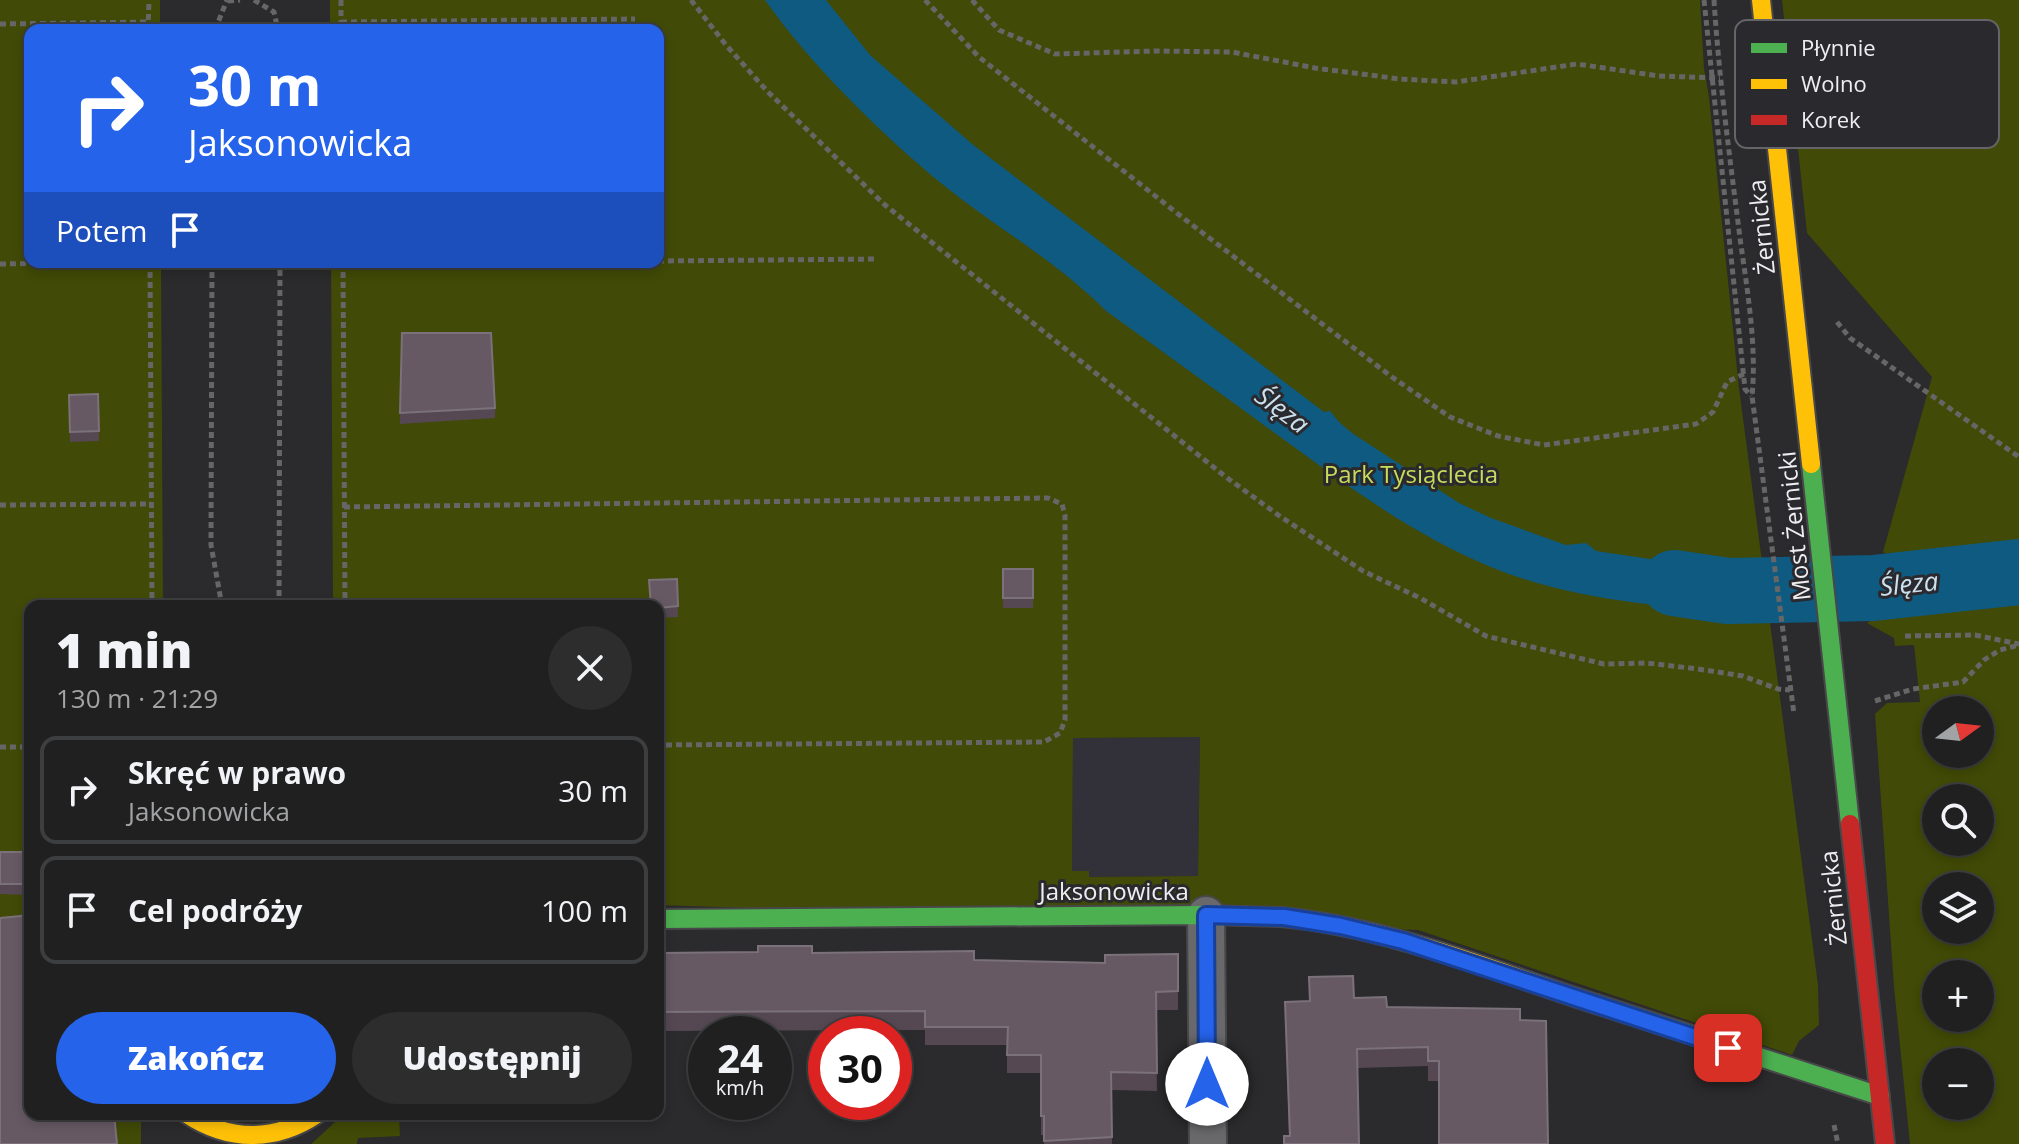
<!DOCTYPE html>
<html lang="pl">
<head>
<meta charset="utf-8">
<style>
  :root { --surface:#202021; --page:#2d2d2e; --text:#f1f3f6; --muted:#a2a3a5; --line:#3d3e3f; --accent:#2563eb }
  body { margin:0; font-family:"Open Sans",sans-serif; background:var(--page); color:var(--text); height:100vh; display:flex; flex-direction:column; font-size:30px; white-space:nowrap }
  * { box-sizing:border-box; margin:0 }
  p { font-size:26px; color:var(--muted) }
  .icon { flex:none; width:44px; height:44px; fill:none; stroke:currentColor; stroke-width:2; stroke-linecap:round; stroke-linejoin:round }
  .map { position:relative; flex:1; overflow:hidden }
  .side { position:absolute; left:24px; top:600px; width:640px; height:520px; display:flex; flex-direction:column; background:var(--surface); border-radius:16px; box-shadow:0 4px 12px #0003,0 0 0 2px var(--line) }
  .side>* { flex:none }
  .guide { position:absolute; left:24px; top:24px; width:640px; height:244px; border-radius:16px; box-shadow:0 4px 12px #0003,0 0 0 2px var(--line); background:#2563eb; color:#fff; overflow:hidden }
  .needle { width:52px; rotate:75deg }
  .controls { position:absolute; left:1922px; top:696px; display:grid; gap:16px }
  .controls a { display:grid; place-items:center; width:72px; height:72px; border-radius:50%; background:var(--surface); box-shadow:0 4px 12px #0003,0 0 0 2px var(--line); font-size:40px }
  .speed { position:absolute; left:688px; top:1016px; display:flex; gap:16px; font-size:40px; font-weight:700; text-align:center }
  .speed>* { display:grid; place-content:center; width:104px; height:104px; border-radius:50%; background:var(--surface); box-shadow:0 4px 12px #0003,0 0 0 2px var(--line); line-height:1 }
  .speed small { font-size:20px; font-weight:400 }
  .speed .limit { border:12px solid #d22; background:#fff; color:#111 }
  .pin { position:absolute; display:grid; place-items:center; width:68px; height:68px; color:#fff; margin:-34px; border-radius:16px; box-shadow:0 4px 12px #0006 }
  .me { position:absolute; width:88px; margin:-44px; rotate:0deg; stroke-linejoin:round; filter:drop-shadow(0 0 6px #0008) }
  .turn { display:flex; align-items:center; gap:28px; height:168px; padding:0 32px; font-size:36px }
  .turn .icon { width:104px; height:104px; stroke-width:2.5 }
  .turn b { display:block; font-size:56px; line-height:68px }
  .then { display:flex; align-items:center; height:76px; padding:0 32px; background:#0003; gap:16px; font-size:30px }
  .round { display:grid; place-items:center; flex:none; width:84px; height:84px; border-radius:42px; background:var(--page) }
  .head { display:flex; align-items:center; justify-content:space-between; height:136px; padding:0 32px }
  h1 { font-size:48px; font-weight:800; line-height:60px }
  .cta { display:flex; gap:16px; margin-top:auto; padding:16px 32px }
  .cta a { flex:1; height:92px; border-radius:48px; background:var(--accent); color:#fff; font-size:32px; font-weight:800; line-height:92px; text-align:center }
  .cta a+a { background:var(--page); color:var(--text) }
  ul { padding:0; list-style:none }
  li { display:flex; align-items:center; gap:24px; height:108px; margin:0 16px 12px; padding:0 16px; border:4px solid var(--line); border-radius:16px }
  li div { flex:1 }
  li b { display:block; font-size:30px }
  li em { font-style:normal }
  .map>svg:first-child { display:block }
  .built { fill:#323139 }
  .green { fill:#414a06; fill-rule:evenodd }
  .water { fill:#0f5a81 }
  .lines { fill:none; stroke-linecap:round; stroke-linejoin:round }
  .river { stroke:#0f5a81; stroke-width:66 }
  .street-casing { stroke:#484749; stroke-width:40 }
  .fast-casing { stroke:#484749; stroke-width:22 }
  .slow-casing { stroke:#484749; stroke-width:22 }
  .jam-casing { stroke:#484749; stroke-width:22 }
  .path { stroke:#666667; stroke-width:5; stroke-dasharray:6 4; stroke-linecap:butt }
  .street { stroke:#69686a; stroke-width:36 }
  .fast { stroke:#4caf50; stroke-width:18 }
  .slow { stroke:#ffc107; stroke-width:18 }
  .jam { stroke:#c62828; stroke-width:18 }
  .wall { fill:#554853 }
  .building { fill:#665964; stroke:#7b717a; stroke-width:2 }
  .route-casing { stroke:#184099; stroke-width:20 }
  .route { stroke:#2563eb; stroke-width:14 }
  .labels { text-anchor:middle; stroke-width:6; stroke-linejoin:round; paint-order:stroke }
  .street-label { font-size:24px; fill:#eeeef0; stroke:#2a292d }
  .park-label { font-size:24px; fill:#c7db5c; stroke:#2a292d }
  .water-label { font-size:26px; font-style:italic; fill:#cce1f0; stroke:#2a292d }
  .key { fill:#2a292d; stroke:#656468; stroke-width:2 }
  .key-label { font-size:22px; fill:#eeeef0 }
</style>
</head>
<body>
<div class="map">
<svg width="2019" height="1144" viewBox="0 0 2019 1144">
  <rect width="100%" height="100%" fill="#2b2a2c"/>
  <path class="built" d="M 1200,737 L 1198,876 L 1088,877 L 1072,871 L 1073,738 Z"/>
  <path class="green" d="M 0,0 L 160,0 L 160,30 L 30,30 L 30,262 L 161,262 L 163,606 L 30,606 L 30,1114 L 141,1114 L 141,1144 L 0,1144 Z
    M 330,0 L 1700,0 L 1704,68 L 1709,97 L 1739,388 L 1818,985 L 1819,1025 L 1799,1041 L 1792,1055 L 1418,930 L 658,905 L 658,606 L 333,606 L 331,262 L 658,262 L 658,30 L 330,30 ZM 1200,737 L 1198,876 L 1089,877 L 1089,871 L 1072,871 L 1073,738 Z
    M 1782,0 L 2019,0 L 2019,552 L 1951,553 L 1906,558 L 1891,557 L 1883,552 L 1932,377 L 1807,233 Z
    M 1908,604 L 1961,604 L 1977,609 L 1994,604 L 2019,605 L 2019,1144 L 1910,1144 L 1894,987 L 1875,714 L 1887,703 L 1920,702 L 1914,645 L 1895,646 L 1894,638 L 1867,623 L 1881,613 ZM 1936,710 L 1980,710 L 1980,754 L 1936,754 ZM 1936,798 L 1980,798 L 1980,842 L 1936,842 ZM 1936,886 L 1980,886 L 1980,930 L 1936,930 ZM 1936,974 L 1980,974 L 1980,1018 L 1936,1018 ZM 1936,1062 L 1980,1062 L 1980,1106 L 1936,1106 Z
    M 344,1114 L 399,1114 L 400,1136 L 358,1138 L 357,1144 L 311,1144 Z"/>
  <path class="water" d="M 765,0 L 826,0 L 870,55 L 972,144 L 1324,412 L 1330,411 L 1339,422 L 1352,433 L 1459,503 L 1491,518 L 1566,545 L 1586,543 L 1596,551 L 1684,564 L 1692,561 L 1736,567 L 1745,560 L 1763,573 L 1769,616 C 1696,609 1623,605 1552,587 C 1450,562 1367,500 1283,439 C 1224,396 1165,353 1106,311 C 1057,261 996,228 942,184 C 881,134 810,64 765,0 Z"/>
  <g class="lines">
    <path class="river" d="M 1674,583 L 1728,591 L 1873,588 L 2019,572"/>
    <defs>
      <path id="street" d="M 1206,915 L 1208,1144"/>
      <path id="fast" d="M 1811,464 L 1850,824
        M 658,919 L 1206,915 L 1281,917
        M 1596,1004 L 1880,1096"/>
      <path id="slow" d="M 1761,0 L 1811,464
        M 1281,917 C 1389,927 1493,971 1596,1004
        M 187,1114 C 229,1142 275,1142 317,1114"/>
      <path id="jam" d="M 1850,824 L 1885,1144"/>
    </defs>
    <use href="#street" class="street-casing"/>
    <use href="#fast" class="fast-casing"/>
    <use href="#slow" class="slow-casing"/>
    <use href="#jam" class="jam-casing"/>
    <path class="path" d="M 254,0 L 274,12 L 278,30
      M 341,0 L 341,30
      M 691,0 L 726,45 L 767,91 L 885,205 L 1226,477 L 1281,517 L 1363,571 L 1420,598 L 1486,636 L 1604,664 L 1647,663 L 1698,669 L 1743,676 L 1778,689 L 1790,690
      M 925,0 L 979,57 L 1187,221 L 1392,377 L 1450,417 L 1498,436 L 1544,445 L 1696,424 L 1713,412 L 1727,382 L 1744,374
      M 972,0 L 999,30 L 1055,54 L 1155,51 L 1232,52 L 1315,68 L 1400,79 L 1456,82 L 1577,64 L 1659,76 L 1720,78
      M 1704,0 L 1745,389 L 1751,396
      M 1714,0 C 1719,79 1730,159 1740,238 C 1747,289 1757,345 1752,396 L 1794,714
      M 228,1 L 240,0
      M 341,22 L 635,19
      M 0,24 L 148,22
      M 148,30 L 149,0
      M 215,30 L 227,0
      M 658,261 L 878,259
      M 150,262 L 152,606
      M 212,262 L 211,545 L 222,606
      M 343,262 L 345,606
      M 0,264 L 138,262
      M 343,264 L 558,262
      M 1837,322 L 1850,338 L 2019,457
      M 0,505 L 151,504
      M 344,507 L 1048,498 L 1062,504 L 1065,515 L 1065,720 L 1060,733 L 1044,742 L 658,745
      M 279,606 L 280,262
      M 1905,636 L 1975,635 L 2019,644
      M 1875,701 L 1913,689 L 1963,682 L 1984,660 L 2000,650 L 2019,645
      M 0,747 L 30,747
      M 1834,1125 L 1838,1144"/>
    <use href="#street" class="street"/>
    <use href="#fast" class="fast"/>
    <use href="#slow" class="slow"/>
    <use href="#jam" class="jam"/>
  </g>
  <path class="wall" d="M 98,394 L 99,441 L 70,442 L 69,395 Z
    M 495,408 L 495,418 L 400,424 L 400,413 Z
    M 1003,569 L 1033,569 L 1033,608 L 1003,608 Z
    M 677,579 L 678,617 L 658,618 L 658,606 Z
    M 0,852 L 30,852 L 30,895 L 0,894 Z
    M 658,953 L 812,953 L 974,960 L 1105,963 L 1178,954 L 1178,1010 L 1156,1010 L 1157,1091 L 1112,1090 L 1112,1144 L 1044,1144 L 1044,1135 L 1041,1135 L 1041,1073 L 1007,1073 L 1007,1045 L 925,1045 L 925,1030 L 658,1031 Z
    M 1309,977 L 1354,998 L 1387,1007 L 1520,1009 L 1439,1081 L 1428,1081 L 1428,1066 L 1358,1068 L 1289,1136 L 1285,1002 L 1309,1001 Z"/>
  <path class="building" d="M 402,333 L 491,333 L 495,408 L 400,413 Z
    M 98,394 L 99,431 L 70,432 L 69,395 Z
    M 1003,569 L 1033,569 L 1033,598 L 1003,598 Z
    M 677,579 L 678,606 L 658,608 L 658,606 L 651,606 L 649,580 Z
    M 0,852 L 30,852 L 30,884 L 0,884 Z
    M 30,915 L 30,1114 L 114,1114 L 117,1144 L 0,1144 L 0,918 Z
    M 758,946 L 812,946 L 812,953 L 974,951 L 974,960 L 1105,963 L 1105,955 L 1178,954 L 1178,991 L 1156,992 L 1157,1073 L 1111,1072 L 1112,1137 L 1044,1141 L 1044,1116 L 1041,1116 L 1041,1055 L 1007,1055 L 1008,1027 L 925,1027 L 925,1011 L 658,1012 L 658,953 L 758,952 Z
    M 1353,976 L 1354,998 L 1386,997 L 1387,1007 L 1520,1009 L 1520,1020 L 1546,1021 L 1548,1144 L 1439,1144 L 1439,1061 L 1428,1061 L 1428,1047 L 1357,1049 L 1359,1144 L 1284,1144 L 1284,1136 L 1290,1136 L 1285,1002 L 1310,1001 L 1309,977 Z"/>
  <g class="lines">
    <defs>
      <path id="route" d="M 1207,1084 L 1206,915 L 1284,917 L 1341,926 L 1403,941 L 1728,1048"/>
    </defs>
    <use href="#route" class="route-casing"/>
    <use href="#route" class="route"/>
  </g>
  <g class="labels">
    <g class="street-label">
      <text transform="translate(1762 227) rotate(-96)" y="8">Żernicka</text>
      <text transform="translate(1795 526) rotate(-96)" y="8">Most Żernicki</text>
      <text x="1114" y="900">Jaksonowicka</text>
      <text transform="translate(1834 898) rotate(-96)" y="8">Żernicka</text>
    </g>
    <g class="park-label">
      <text x="1411" y="483">Park Tysiąclecia</text>
    </g>
    <g class="water-label">
      <text transform="translate(1282 410) rotate(37)" y="9">Ślęza</text>
      <text transform="translate(1909 584) rotate(-6)" y="9">Ślęza</text>
    </g>
  </g>
  <rect x="1735" y="20" width="264" height="128" rx="12" class="key"/>
  <rect x="1751" y="43" width="36" height="10" fill="#4caf50"/>
  <rect x="1751" y="79" width="36" height="10" fill="#ffc107"/>
  <rect x="1751" y="115" width="36" height="10" fill="#c62828"/>
  <g class="key-label">
    <text x="1801" y="56">Płynnie</text>
    <text x="1801" y="92">Wolno</text>
    <text x="1801" y="128">Korek</text>
  </g>
</svg>
<div class="controls">
<a><svg class="needle" viewBox="-14 -14 28 28"><path d="M0-13l5 13h-10z" fill="#e53935"/><path d="M0 13l5-13h-10z" fill="#a2a3a5"/></svg></a>
<a><svg class="icon" aria-label="search" viewBox="0 0 24 24"><circle cx="10" cy="10" r="6"/><path d="M15 15l6 6"/></svg></a>
<a><svg class="icon" aria-label="layers" viewBox="0 0 24 24"><path d="M12 4l9 5-9 5-9-5zM3 14l9 5 9-5"/></svg></a>
<a>+</a>
<a>−</a>
</div>
<div class="speed"><div>24<small>km/h</small></div><div class="limit">30</div></div>
<div class="pin" style="left:1728px;top:1048px;background:#d93025"><svg class="icon" aria-label="arrive" viewBox="0 0 24 24"><path d="M6 21V4h12l-3 4 3 4H6"/></svg></div>
<svg class="me" style="left:1207px;top:1084px" viewBox="-20 -20 40 40"><circle r="19" fill="#fff"/><path d="M0-13L10 11 0 6-10 11z" fill="#2563eb"/></svg>
<div class="guide">
<div class="turn"><svg class="icon" aria-label="right" viewBox="0 0 24 24"><path d="M7 20v-9h11M14 6l5 5-5 5"/></svg><div><b>30 m</b>Jaksonowicka</div></div>
<div class="then">Potem<svg class="icon" aria-label="arrive" viewBox="0 0 24 24"><path d="M6 21V4h12l-3 4 3 4H6"/></svg></div>
</div>
<section class="side">
<div class="head"><div><h1>1 min</h1><p>130 m · 21:29</p></div><a class="round"><svg class="icon" aria-label="close" viewBox="0 0 24 24"><path d="M6 6l12 12M18 6L6 18"/></svg></a></div>
<ul>
<li><svg class="icon" aria-label="right" viewBox="0 0 24 24"><path d="M7 20v-9h11M14 6l5 5-5 5"/></svg><div><b>Skręć w prawo</b><p>Jaksonowicka</p></div><em>30 m</em></li>
<li><svg class="icon" aria-label="arrive" viewBox="0 0 24 24"><path d="M6 21V4h12l-3 4 3 4H6"/></svg><div><b>Cel podróży</b></div><em>100 m</em></li>
</ul>
<div class="cta"><a>Zakończ</a><a>Udostępnij</a></div>
</section>
</div>
</body>
</html>
